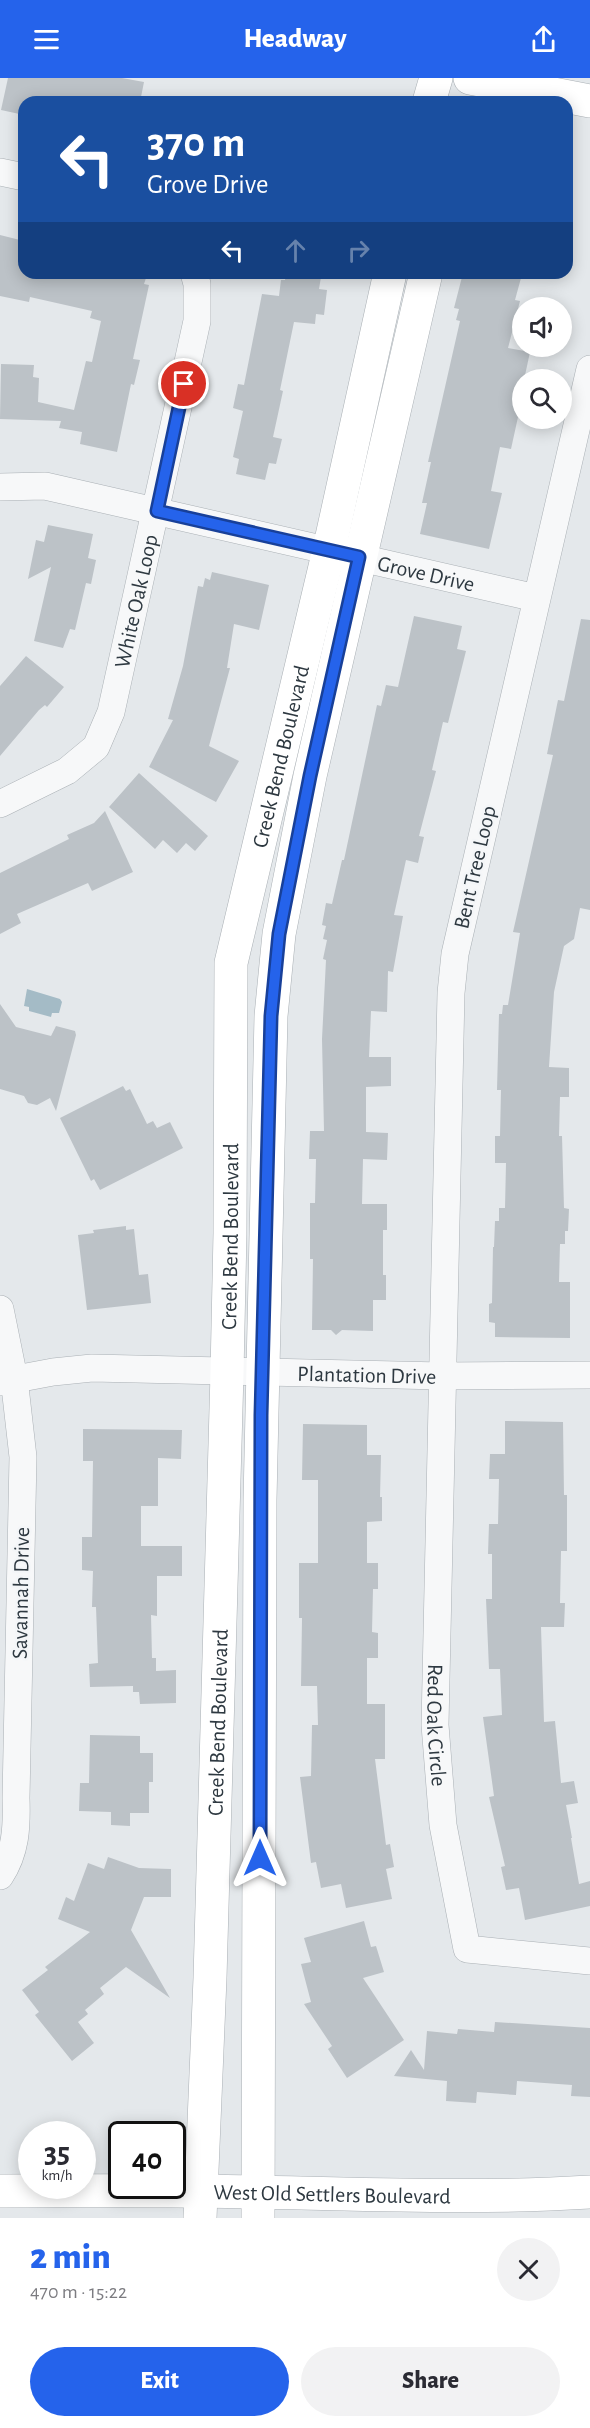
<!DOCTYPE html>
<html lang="en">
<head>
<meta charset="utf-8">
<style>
  :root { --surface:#fff; --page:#f2f2f3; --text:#2b2b33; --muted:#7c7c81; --accent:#2563eb }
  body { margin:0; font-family:"Alegreya Sans",sans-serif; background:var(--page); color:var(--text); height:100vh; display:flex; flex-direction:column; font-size:22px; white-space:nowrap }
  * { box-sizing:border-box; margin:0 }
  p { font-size:20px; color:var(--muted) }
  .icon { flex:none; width:33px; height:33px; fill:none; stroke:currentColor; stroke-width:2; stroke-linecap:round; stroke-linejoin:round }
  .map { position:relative; height:2140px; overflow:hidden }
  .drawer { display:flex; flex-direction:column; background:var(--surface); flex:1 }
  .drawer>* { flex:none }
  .top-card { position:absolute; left:18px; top:18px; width:555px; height:183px; border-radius:18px; box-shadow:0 3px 15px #0003; background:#1a4fa0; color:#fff; overflow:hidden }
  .controls { position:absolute; left:512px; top:219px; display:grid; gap:12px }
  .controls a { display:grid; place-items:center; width:60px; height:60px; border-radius:50%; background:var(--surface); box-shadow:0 3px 15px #0003; font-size:30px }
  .speed { position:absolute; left:18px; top:2043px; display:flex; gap:12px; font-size:30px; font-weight:700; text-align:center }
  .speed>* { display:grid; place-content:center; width:78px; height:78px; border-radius:50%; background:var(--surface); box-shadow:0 3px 15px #0003; line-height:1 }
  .speed small { font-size:15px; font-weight:400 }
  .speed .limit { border:3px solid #111; border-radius:9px; background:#fff; color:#111 }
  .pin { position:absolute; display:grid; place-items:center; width:51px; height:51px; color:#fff; margin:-26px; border:3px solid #fff; border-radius:50%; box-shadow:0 2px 6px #0007 }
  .me { position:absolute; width:66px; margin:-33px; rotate:0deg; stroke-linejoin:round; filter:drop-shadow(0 0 4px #0008) }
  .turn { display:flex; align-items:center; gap:21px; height:126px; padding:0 30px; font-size:27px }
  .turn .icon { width:78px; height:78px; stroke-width:2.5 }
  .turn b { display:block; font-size:42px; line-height:51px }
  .lanes { display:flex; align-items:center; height:57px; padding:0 30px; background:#0003; justify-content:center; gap:30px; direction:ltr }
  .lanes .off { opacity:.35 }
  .round { display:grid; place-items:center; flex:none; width:63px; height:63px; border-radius:32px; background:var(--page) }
  .overview { display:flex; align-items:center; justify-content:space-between; height:102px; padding:0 30px }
  h1 { font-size:36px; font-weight:800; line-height:45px; color:var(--accent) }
  .primary-button { display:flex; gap:12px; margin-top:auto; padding:12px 30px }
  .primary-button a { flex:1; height:69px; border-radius:36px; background:var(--accent); color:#fff; font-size:24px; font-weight:800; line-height:69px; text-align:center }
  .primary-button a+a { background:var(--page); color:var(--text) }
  header { display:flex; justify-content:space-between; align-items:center; height:78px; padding:0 30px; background:var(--accent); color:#fff; font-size:27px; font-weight:800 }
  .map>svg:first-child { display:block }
  .water { fill:#a4bbc6 }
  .building { fill:#bcc2c7 }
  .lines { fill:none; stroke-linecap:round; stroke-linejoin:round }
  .street-casing { stroke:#aab0b5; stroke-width:28 }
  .secondary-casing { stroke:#aab0b5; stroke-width:34 }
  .street { stroke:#f7f8f9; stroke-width:27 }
  .secondary { stroke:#fff; stroke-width:33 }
  .route-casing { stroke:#184099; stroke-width:15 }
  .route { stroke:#2563eb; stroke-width:10 }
  .labels { text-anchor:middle; stroke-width:5; stroke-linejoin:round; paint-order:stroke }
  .street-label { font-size:22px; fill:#2e3941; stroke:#f4f6f8 }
</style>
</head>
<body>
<header><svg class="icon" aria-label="menu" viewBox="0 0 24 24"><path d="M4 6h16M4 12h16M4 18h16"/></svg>Headway<svg class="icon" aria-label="share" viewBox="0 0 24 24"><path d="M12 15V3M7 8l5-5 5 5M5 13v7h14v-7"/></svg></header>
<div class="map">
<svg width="590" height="2140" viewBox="0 0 590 2140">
  <rect width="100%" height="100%" fill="#e4e8eb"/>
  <path class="water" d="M 27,911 L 60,921 L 62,924 L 59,935 L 52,935 L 51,939 L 29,933 L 29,929 L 24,928 Z"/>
  <path class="building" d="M 8,0 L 122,0 L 144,4 L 140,24 L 24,24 L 24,37 L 1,32 Z
    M 0,157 L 24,163 L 24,195 L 125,195 L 146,200 L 144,206 L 149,207 L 133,281 L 140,282 L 134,307 L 131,306 L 117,374 L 80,366 L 82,354 L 59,350 L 61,343 L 0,341 L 1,286 L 34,287 L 33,299 L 39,300 L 38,324 L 74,332 L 86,283 L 92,284 L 101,243 L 90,240 L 92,233 L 30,219 L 29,224 L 0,218 Z
    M 286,195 L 321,199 L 319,211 L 327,212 L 324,237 L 316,236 L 315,246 L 294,244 L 280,312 L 283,313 L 273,359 L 282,361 L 276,386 L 269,385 L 265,402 L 236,396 L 239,381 L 233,379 L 243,333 L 233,330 L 238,306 L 244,307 L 262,216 L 279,218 L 281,202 L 285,202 Z
    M 463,195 L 501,195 L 521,200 L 515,222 L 520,223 L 508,270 L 530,274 L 524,302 L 522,302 L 522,330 L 520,330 L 511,371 L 500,369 L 491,413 L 502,415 L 489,471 L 420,456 L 427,425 L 422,425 L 431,384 L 428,384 L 460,243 L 456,242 L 459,231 L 454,230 Z
    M 48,447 L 93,456 L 88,480 L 96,482 L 91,506 L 86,505 L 75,552 L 70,551 L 63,570 L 34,563 L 51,489 L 28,501 L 36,462 L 44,464 Z
    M 212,494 L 269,507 L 259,552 L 234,546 L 227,590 L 230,590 L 209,668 L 239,683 L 216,724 L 149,689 L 173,642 L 168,641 L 183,588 L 198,508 L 203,509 L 205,500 L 210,502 Z
    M 414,538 L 462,548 L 457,571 L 466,573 L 448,645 L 443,644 L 432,692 L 436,693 L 419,758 L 424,759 L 418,785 L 406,782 L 394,837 L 403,838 L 393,894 L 388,893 L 387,934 L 371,933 L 369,979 L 391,979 L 391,1008 L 366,1009 L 366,1054 L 388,1055 L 387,1082 L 363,1081 L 362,1126 L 387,1126 L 387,1152 L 383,1152 L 383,1197 L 386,1197 L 386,1222 L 373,1222 L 373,1253 L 342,1252 L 336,1257 L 331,1252 L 312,1252 L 313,1181 L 310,1181 L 310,1125 L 315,1125 L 316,1081 L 309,1081 L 310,1053 L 324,1053 L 322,961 L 326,882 L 323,881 L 327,862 L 323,861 L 326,848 L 322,847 L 326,825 L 332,826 L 342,782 L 344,782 L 377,627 L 381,628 L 386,607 L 398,609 Z
    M 581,541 L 590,542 L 590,832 L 580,830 L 574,861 L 564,868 L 554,914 L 549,989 L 569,990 L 569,1019 L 560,1019 L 559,1058 L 562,1058 L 564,1130 L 569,1131 L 568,1153 L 565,1153 L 565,1166 L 560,1166 L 559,1204 L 570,1204 L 570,1260 L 495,1259 L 495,1245 L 489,1244 L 489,1226 L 492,1225 L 493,1169 L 494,1169 L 495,1143 L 499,1143 L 499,1130 L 505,1130 L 506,1085 L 495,1085 L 495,1058 L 500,1058 L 501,1012 L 497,1012 L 499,936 L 502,936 L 503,927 L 508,927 L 520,855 L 513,854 L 553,677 L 547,676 L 558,622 L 564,623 Z
    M 26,578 L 64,609 L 47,629 L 45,627 L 39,632 L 0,678 L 0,608 Z
    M 139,695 L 208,758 L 195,773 L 186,765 L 177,775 L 163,762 L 155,771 L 109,729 Z
    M 105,733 L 133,794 L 92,813 L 88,805 L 17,836 L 21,845 L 0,856 L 0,795 L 69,761 L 67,757 L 94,745 Z
    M 0,926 L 16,949 L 51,958 L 56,948 L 75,953 L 76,957 L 56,1033 L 50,1020 L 37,1027 L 28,1025 L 24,1018 L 0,1011 Z
    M 123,1008 L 126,1013 L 130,1011 L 147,1046 L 153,1043 L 157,1050 L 170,1044 L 183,1070 L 100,1112 L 94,1101 L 91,1103 L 60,1040 Z
    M 126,1148 L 126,1152 L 134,1151 L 139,1197 L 148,1196 L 151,1225 L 87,1232 L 78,1157 L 94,1155 L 93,1152 Z
    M 505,1343 L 563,1344 L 564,1417 L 567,1417 L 567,1473 L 561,1473 L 560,1525 L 565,1525 L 564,1549 L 541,1549 L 544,1644 L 555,1643 L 561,1705 L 574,1703 L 578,1725 L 566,1727 L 572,1760 L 571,1760 L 579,1806 L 590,1803 L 590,1828 L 525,1842 L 519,1810 L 506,1812 L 501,1789 L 505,1788 L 489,1719 L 494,1718 L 483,1639 L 502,1637 L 500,1591 L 489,1591 L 486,1521 L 492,1521 L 492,1476 L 488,1476 L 489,1446 L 498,1446 L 499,1401 L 489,1401 L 490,1376 L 505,1376 Z
    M 303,1346 L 367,1347 L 367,1377 L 381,1377 L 380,1419 L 382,1419 L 382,1443 L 367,1444 L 367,1485 L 378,1485 L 378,1511 L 373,1511 L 372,1554 L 378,1555 L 378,1580 L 367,1580 L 367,1626 L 385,1626 L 385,1681 L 375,1681 L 386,1767 L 390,1766 L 394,1789 L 386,1791 L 392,1821 L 346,1830 L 341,1806 L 321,1810 L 316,1784 L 311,1785 L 300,1699 L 311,1698 L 312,1647 L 318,1647 L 317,1608 L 301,1608 L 302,1540 L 299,1540 L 299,1485 L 318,1485 L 318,1402 L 302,1402 Z
    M 83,1351 L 182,1352 L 181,1381 L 158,1380 L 158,1428 L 141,1428 L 141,1468 L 182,1468 L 182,1498 L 157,1498 L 157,1538 L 151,1537 L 152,1580 L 156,1580 L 156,1593 L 176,1592 L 176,1625 L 140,1626 L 139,1614 L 133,1614 L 133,1608 L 90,1609 L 89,1586 L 98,1585 L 96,1529 L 92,1529 L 93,1493 L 82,1492 L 82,1459 L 92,1459 L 93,1383 L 83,1383 Z
    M 90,1657 L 140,1658 L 140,1675 L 153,1675 L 153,1704 L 149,1704 L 149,1735 L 130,1735 L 130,1748 L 111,1747 L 111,1734 L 79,1733 L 80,1705 L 89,1705 Z
    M 108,1779 L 139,1790 L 171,1791 L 171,1819 L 144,1819 L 131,1852 L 170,1920 L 126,1889 L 100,1910 L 104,1916 L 85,1932 L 88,1936 L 78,1944 L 94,1965 L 72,1983 L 35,1937 L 39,1934 L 22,1912 L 48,1892 L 45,1889 L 90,1854 L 58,1841 L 66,1819 L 74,1823 L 88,1785 L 104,1791 Z
    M 364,1843 L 371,1869 L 376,1868 L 384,1894 L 363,1900 L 404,1962 L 347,2000 L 328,1971 L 332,1968 L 304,1926 L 311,1924 L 301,1886 L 311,1884 L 304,1860 Z
    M 495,1944 L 590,1950 L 590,2019 L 571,2018 L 572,2007 L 517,2003 L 516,2017 L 477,2014 L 476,2025 L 446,2023 L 447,2003 L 394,1998 L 411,1972 L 424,1992 L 427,1953 L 457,1956 L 458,1951 L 494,1954 Z"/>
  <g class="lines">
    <defs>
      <g id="street">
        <path d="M 0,94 L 24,99"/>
        <path id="s1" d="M 590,291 L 455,876 L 451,915 L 435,1647 L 443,1747 L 467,1871 L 590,1883"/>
        <path id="s2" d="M 0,409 L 45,408 L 536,520"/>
        <path id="s3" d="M 0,726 L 67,693 L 96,669 L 111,634 L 197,243 L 197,206 L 194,195"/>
        <path d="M 0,1231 L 14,1300 L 23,1379 L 16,1720 C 17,1749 16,1774 0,1798"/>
        <path id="s4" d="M 0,1304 L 53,1294 L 92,1290 L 442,1298 L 590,1297"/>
      </g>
      <g id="secondary">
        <path d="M 470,0 L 590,23"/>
        <path d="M 429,24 L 436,0"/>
        <path id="s5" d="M 0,2113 C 85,2113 170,2112 254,2114 C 367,2116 478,2121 590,2114"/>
        <path id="s6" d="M 200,2140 L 210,1900 L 227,1295 L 230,1155 L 231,885 L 329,472 L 390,195"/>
        <path d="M 258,2140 L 260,1422 L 271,938 L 279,856 L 310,698 L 426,195"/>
      </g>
    </defs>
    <use href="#street" class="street-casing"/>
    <use href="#secondary" class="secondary-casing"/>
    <use href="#street" class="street"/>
    <use href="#secondary" class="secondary"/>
  </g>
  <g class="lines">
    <defs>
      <path id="route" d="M 184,306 L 157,433 L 359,479 L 310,698 L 279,856 L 271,938 L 261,1337 L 260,1780"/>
    </defs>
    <use href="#route" class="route-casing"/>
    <use href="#route" class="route"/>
  </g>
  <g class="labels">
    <g class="street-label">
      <text dy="8" stroke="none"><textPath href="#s2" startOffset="436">Grove Drive</textPath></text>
      <text dy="8" stroke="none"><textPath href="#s3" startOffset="264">White Oak Loop</textPath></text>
      <text dy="8" stroke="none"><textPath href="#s6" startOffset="1468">Creek Bend Boulevard</textPath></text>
      <text transform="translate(474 789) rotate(-77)" y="8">Bent Tree Loop</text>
      <text dy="8" stroke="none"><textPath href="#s6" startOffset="982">Creek Bend Boulevard</textPath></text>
      <text dy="8" stroke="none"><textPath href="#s4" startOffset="368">Plantation Drive</textPath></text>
      <text transform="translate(20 1515) rotate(-89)" y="8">Savannah Drive</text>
      <text dy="8" stroke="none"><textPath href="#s6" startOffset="496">Creek Bend Boulevard</textPath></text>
      <text dy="8" stroke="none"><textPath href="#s1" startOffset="1372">Red Oak Circle</textPath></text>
      <text dy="8" stroke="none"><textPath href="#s5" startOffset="332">West Old Settlers Boulevard</textPath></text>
    </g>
  </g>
</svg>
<div class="controls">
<a><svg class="icon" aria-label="sound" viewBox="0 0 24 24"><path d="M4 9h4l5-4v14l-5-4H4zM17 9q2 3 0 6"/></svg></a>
<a><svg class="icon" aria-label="search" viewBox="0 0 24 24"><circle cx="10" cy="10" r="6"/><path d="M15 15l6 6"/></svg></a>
</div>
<div class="speed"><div>35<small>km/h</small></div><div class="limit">40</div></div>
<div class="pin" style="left:184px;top:306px;background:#d93025"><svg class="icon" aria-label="arrive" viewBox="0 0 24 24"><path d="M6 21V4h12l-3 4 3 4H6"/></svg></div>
<svg class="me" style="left:260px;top:1780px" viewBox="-20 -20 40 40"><path d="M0-17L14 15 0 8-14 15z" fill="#2563eb" stroke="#fff" stroke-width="4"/></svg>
<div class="top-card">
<div class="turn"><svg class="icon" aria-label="left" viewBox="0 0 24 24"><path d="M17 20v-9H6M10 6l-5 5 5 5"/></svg><div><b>370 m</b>Grove Drive</div></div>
<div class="lanes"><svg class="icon" aria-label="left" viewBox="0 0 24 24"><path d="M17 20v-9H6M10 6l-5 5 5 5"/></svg><svg class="icon off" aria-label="ahead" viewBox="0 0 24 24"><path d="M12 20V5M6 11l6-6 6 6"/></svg><svg class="icon off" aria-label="right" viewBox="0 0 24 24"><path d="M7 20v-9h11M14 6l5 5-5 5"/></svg></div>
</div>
</div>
<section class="drawer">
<div class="overview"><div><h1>2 min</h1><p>470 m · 15:22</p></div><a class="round"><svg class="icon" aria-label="close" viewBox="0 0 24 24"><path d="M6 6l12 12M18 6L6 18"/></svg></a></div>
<div class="primary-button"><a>Exit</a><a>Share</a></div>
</section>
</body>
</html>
